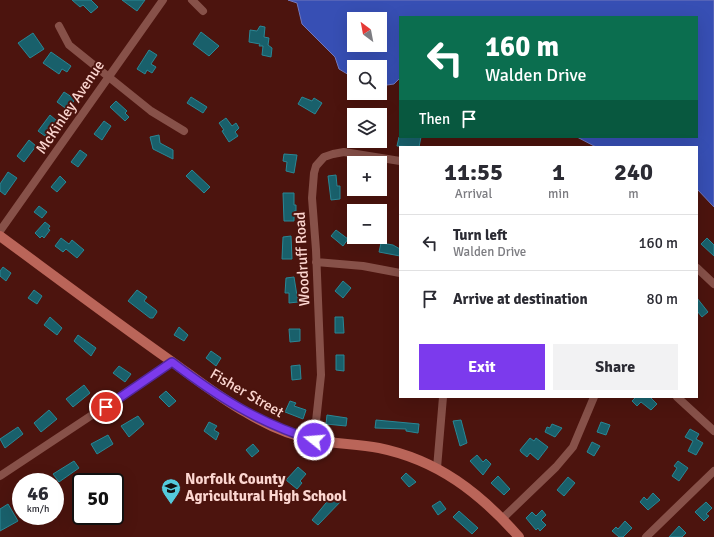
<!DOCTYPE html>
<html lang="en">
<head>
<meta charset="utf-8">
<style>
  :root { --surface:#fff; --page:#f2f2f3; --text:#2b2b33; --muted:#7c7c81; --line:#e1e1e2; --accent:#7c3aed }
  body { margin:0; font-family:Signika,sans-serif; background:var(--page); color:var(--text); height:100vh; display:flex; flex-direction:column; font-size:15px; white-space:nowrap }
  * { box-sizing:border-box; margin:0 }
  p { font-size:13px; color:var(--muted) }
  .icon { flex:none; width:22px; height:22px; fill:none; stroke:currentColor; stroke-width:2; stroke-linecap:round; stroke-linejoin:round }
  .map { position:relative; flex:1; overflow:hidden }
  .drawer { position:absolute; left:399px; top:146px; width:299px; height:252px; display:flex; flex-direction:column; background:var(--surface); border-radius:0px; box-shadow:0 4px 16px #0002 }
  .drawer>* { flex:none }
  .guide { position:absolute; left:399px; top:16px; width:299px; height:122px; border-radius:0px; box-shadow:0 4px 16px #0002; background:#0b6e4f; color:#fff; overflow:hidden }
  .needle { width:26px; rotate:328deg }
  .buttons { position:absolute; left:347px; top:12px; display:grid; gap:8px }
  .buttons a { display:grid; place-items:center; width:40px; height:40px; border-radius:0px; background:var(--surface); box-shadow:0 4px 16px #0002; font-size:20px }
  .speed { position:absolute; left:12px; top:473px; display:flex; gap:8px; font-size:20px; font-weight:700; text-align:center }
  .speed>* { display:grid; place-content:center; width:52px; height:52px; border-radius:50%; background:var(--surface); box-shadow:0 4px 16px #0002; line-height:1 }
  .speed small { font-size:10px; font-weight:400 }
  .speed .limit { border:2px solid #111; border-radius:6px; background:#fff; color:#111 }
  .pin { position:absolute; display:grid; place-items:center; width:34px; height:34px; color:#fff; margin:-17px; border:2px solid #fff; border-radius:50%; box-shadow:0 1px 4px #0007 }
  .me { position:absolute; width:44px; margin:-22px; rotate:287deg; stroke-linejoin:round; filter:drop-shadow(0 0 3px #0008) }
  .turn { display:flex; align-items:center; gap:14px; height:84px; padding:0 20px; font-size:18px }
  .turn .icon { width:52px; height:52px; stroke-width:2.5 }
  .turn b { display:block; font-size:28px; line-height:34px }
  .then { display:flex; align-items:center; height:38px; padding:0 20px; background:#0003; gap:8px; font-size:15px }
  .eta { display:flex; justify-content:space-evenly; align-items:center; height:68px; text-align:center }
  .eta b { font-size:24px; font-weight:700; line-height:28px }
  .cta { display:flex; gap:8px; margin-top:auto; padding:8px 20px }
  .cta a { flex:1; height:46px; border-radius:0px; background:var(--accent); color:#fff; font-size:16px; font-weight:700; line-height:46px; text-align:center }
  .cta a+a { background:var(--page); color:var(--text) }
  ul { padding:0; list-style:none }
  li { display:flex; align-items:center; gap:12px; height:56px; padding:0 20px; border-top:1px solid var(--line) }
  li div { flex:1 }
  li b { display:block; font-size:15px }
  li em { font-style:normal }
  .map>svg:first-child { display:block }
  .water { fill:#374fb4; stroke:#7278bc; fill-rule:evenodd }
  .building { fill:#19606b; stroke:#2a8795 }
  .lines { fill:none; stroke-linecap:round; stroke-linejoin:round }
  .minor { stroke:#875149; stroke-width:8 }
  .secondary { stroke:#ba6559; stroke-width:10 }
  .route-casing { stroke:#51269a; stroke-width:10 }
  .route { stroke:#7c3aed; stroke-width:7 }
  .labels { text-anchor:middle; stroke-width:4; stroke-linejoin:round; paint-order:stroke }
  .street-label { font-size:15px; fill:#fcd6d0; stroke:#4c140e }
  .poi-label { font-size:15px; font-weight:bold; fill:#fcd6d0; stroke:#4c140e; text-anchor:start }
</style>
</head>
<body>
<div class="map">
<svg width="714" height="537" viewBox="0 0 714 537">
  <rect width="100%" height="100%" fill="#4c140e"/>
  <path class="water" d="M 288,0 L 714,0 L 714,207 L 697,189 L 697,147 L 596,147 L 577,137 L 697,137 L 697,17 L 400,17 L 400,78 L 394,84 L 380,86 L 380,67 L 354,67 L 354,78 L 339,69 L 335,57 L 302,24 L 297,3 ZM 354,19 L 380,19 L 380,45 L 354,45 Z"/>
  <path class="building" d="M 72,0 L 91,0 L 98,7 L 91,13 L 83,5 L 80,7 Z
    M 122,0 L 145,0 L 137,11 Z
    M 260,26 L 265,27 L 264,37 L 269,38 L 268,45 L 272,48 L 271,57 L 262,55 L 263,46 L 259,46 L 260,44 L 249,42 L 250,30 L 257,31 Z
    M 201,32 L 219,46 L 209,56 L 193,44 Z
    M 33,33 L 44,49 L 30,58 L 18,43 Z
    M 149,50 L 157,55 L 151,64 L 156,67 L 152,73 L 147,70 L 145,74 L 137,69 Z
    M 51,52 L 71,66 L 67,72 L 62,69 L 59,74 L 43,63 Z
    M 64,92 L 75,99 L 68,110 L 57,102 Z
    M 191,97 L 207,107 L 203,113 L 187,103 Z
    M 302,97 L 312,101 L 314,98 L 322,103 L 315,114 L 298,104 Z
    M 116,101 L 127,111 L 125,113 L 129,117 L 125,121 L 110,107 Z
    M 50,115 L 57,121 L 45,136 L 38,131 Z
    M 226,118 L 232,126 L 236,123 L 239,128 L 235,132 L 238,136 L 229,142 L 222,131 L 224,130 L 219,123 Z
    M 104,121 L 111,126 L 102,140 L 94,134 Z
    M 159,135 L 160,143 L 173,150 L 173,159 L 153,149 L 150,137 Z
    M 399,137 L 421,137 L 419,147 L 397,146 Z
    M 29,140 L 36,146 L 24,162 L 17,156 Z
    M 80,150 L 87,155 L 78,167 L 71,162 Z
    M 284,154 L 297,155 L 294,173 L 286,171 L 287,162 L 283,161 Z
    M 192,170 L 210,187 L 204,193 L 186,176 Z
    M 8,172 L 17,178 L 5,195 L 0,191 L 0,184 Z
    M 336,175 L 337,186 L 340,186 L 340,199 L 331,200 L 328,176 Z
    M 60,176 L 66,182 L 57,192 L 51,187 Z
    M 283,193 L 294,193 L 294,205 L 296,205 L 296,211 L 294,211 L 294,221 L 284,221 Z
    M 39,206 L 47,212 L 42,218 L 34,212 Z
    M 45,222 L 50,226 L 48,229 L 50,230 L 44,238 L 42,236 L 40,238 L 35,233 Z
    M 336,230 L 348,239 L 343,246 L 331,236 Z
    M 291,236 L 292,259 L 282,259 L 283,237 Z
    M 61,238 L 69,244 L 72,240 L 84,250 L 77,258 L 66,249 L 63,252 L 55,246 Z
    M 707,238 L 714,245 L 714,256 L 701,244 Z
    M 381,243 L 393,245 L 400,249 L 400,256 L 379,252 Z
    M 3,267 L 11,273 L 6,281 L 0,276 L 0,271 Z
    M 294,277 L 298,302 L 289,303 L 289,293 L 285,293 L 286,278 Z
    M 343,281 L 351,288 L 343,298 L 335,291 Z
    M 34,290 L 42,296 L 37,304 L 28,298 Z
    M 137,290 L 147,297 L 144,301 L 156,310 L 157,312 L 153,318 L 150,318 L 128,301 Z
    M 697,298 L 708,312 L 702,317 L 697,311 Z
    M 50,317 L 62,328 L 57,335 L 44,325 Z
    M 335,317 L 343,317 L 344,333 L 335,333 Z
    M 179,327 L 188,335 L 184,341 L 174,335 Z
    M 289,329 L 300,329 L 300,341 L 290,342 Z
    M 78,335 L 96,348 L 91,356 L 74,341 Z
    M 211,351 L 221,358 L 216,366 L 206,358 Z
    M 336,355 L 344,355 L 344,371 L 336,370 Z
    M 300,365 L 301,379 L 292,380 L 291,366 Z
    M 119,366 L 131,374 L 125,382 L 113,373 Z
    M 84,385 L 90,393 L 73,407 L 66,399 Z
    M 166,391 L 176,401 L 169,407 L 159,397 Z
    M 636,397 L 650,397 L 657,404 L 651,410 L 641,402 L 637,406 L 632,401 Z
    M 290,401 L 296,403 L 294,406 L 306,410 L 303,419 L 285,412 Z
    M 49,410 L 57,419 L 41,432 L 34,423 Z
    M 327,415 L 347,418 L 346,426 L 326,424 Z
    M 138,416 L 144,424 L 129,437 L 121,426 Z
    M 376,420 L 419,424 L 418,433 L 406,431 L 406,429 L 375,428 Z
    M 461,420 L 467,443 L 460,446 L 453,421 Z
    M 209,422 L 217,426 L 214,430 L 219,433 L 216,440 L 204,431 Z
    M 601,422 L 610,425 L 606,435 L 597,432 Z
    M 552,424 L 562,428 L 555,437 L 545,432 L 547,427 L 550,428 Z
    M 18,427 L 23,434 L 5,448 L 0,439 Z
    M 690,429 L 699,434 L 696,439 L 703,443 L 696,455 L 688,451 L 693,441 L 685,437 Z
    M 108,435 L 113,444 L 97,454 L 91,444 Z
    M 530,438 L 534,441 L 536,438 L 548,447 L 538,460 L 530,453 L 527,457 L 521,452 L 520,450 Z
    M 592,442 L 600,446 L 594,456 L 587,452 Z
    M 253,444 L 259,451 L 252,457 L 246,450 Z
    M 477,455 L 483,462 L 486,459 L 491,464 L 483,475 L 470,461 Z
    M 74,461 L 79,468 L 59,482 L 53,474 Z
    M 678,461 L 688,468 L 679,481 L 672,476 L 677,468 L 674,466 Z
    M 298,467 L 306,474 L 300,481 L 302,483 L 297,489 L 286,480 Z
    M 406,473 L 416,482 L 409,487 L 401,478 Z
    M 498,476 L 510,489 L 504,495 L 491,483 Z
    M 568,477 L 575,483 L 564,496 L 557,490 Z
    M 335,492 L 337,495 L 339,493 L 344,498 L 318,525 L 312,520 Z
    M 653,493 L 660,500 L 648,510 L 640,502 L 644,497 L 647,500 Z
    M 440,501 L 446,509 L 438,515 L 432,506 Z
    M 706,502 L 712,508 L 706,514 L 709,516 L 704,521 L 695,512 Z
    M 8,504 L 18,521 L 0,531 L 0,509 Z
    M 542,510 L 546,515 L 541,520 L 546,525 L 540,531 L 538,528 L 536,530 L 526,518 L 532,512 L 536,516 Z
    M 459,511 L 478,528 L 472,534 L 453,517 Z
    M 625,521 L 632,528 L 623,537 L 619,537 L 612,531 L 616,527 L 618,529 Z
    M 679,526 L 686,533 L 682,537 L 669,537 Z"/>
  <g class="lines">
    <path class="minor" d="M 192,0 L 203,11
      M 59,26 L 69,45 L 151,111 L 184,131
      M 0,231 L 163,0
      M 316,262 L 363,266 L 400,273
      M 697,268 L 714,284
      M 677,397 L 714,431
      M 314,440 L 321,375 L 316,250 L 312,198 L 314,173 L 316,166 L 324,157 L 333,154 L 344,152 L 400,161
      M 437,468 L 443,397
      M 0,476 L 172,362
      M 502,519 L 556,467 L 573,447 L 594,397
      M 646,537 L 714,471"/>
    <path class="secondary" d="M 0,236 C 57,278 113,320 171,361 C 196,379 220,398 247,413 C 267,425 292,436 315,440 C 336,444 358,444 379,448 C 438,460 480,493 519,537"/>
  </g>
  <g class="lines">
    <defs>
      <path id="route" d="M 106,407 L 172,362 C 218,397 259,423 314,440"/>
    </defs>
    <use href="#route" class="route-casing"/>
    <use href="#route" class="route"/>
  </g>
  <defs>
    <symbol id="school-pin" viewBox="-11 -11 22 30"><path d="M0 17L-7.5 6A9.5 9.5 0 1 1 7.5 6Z" fill="#54cadc" stroke="#4c140e"/><path d="M0-5L7-2L0 1L-7-2ZM-4 1L0 2.5L4 1V4Q0 6-4 4Z" fill="#111"/></symbol>
  </defs>
  <g fill-rule="evenodd">
    <use href="#school-pin" x="160" y="477" width="22" height="30"/>
  </g>
  <g class="labels">
    <g class="street-label">
      <text transform="translate(70 107) rotate(-56)" y="5">McKinley Avenue</text>
      <text transform="translate(302 259) rotate(-93)" y="5">Woodruff Road</text>
      <text transform="translate(247 393) rotate(30)" y="5">Fisher Street</text>
    </g>
    <g class="poi-label">
      <text x="185" y="484">Norfolk County<tspan x="185" dy="17">Agricultural High School</tspan></text>
    </g>
  </g>
</svg>
<div class="buttons">
<a><svg class="needle" viewBox="-14 -14 28 28"><path d="M0-13l5 13h-10z" fill="#e53935"/><path d="M0 13l5-13h-10z" fill="#7c7c81"/></svg></a>
<a><svg class="icon" aria-label="search" viewBox="0 0 24 24"><circle cx="10" cy="10" r="6"/><path d="M15 15l6 6"/></svg></a>
<a><svg class="icon" aria-label="layers" viewBox="0 0 24 24"><path d="M12 4l9 5-9 5-9-5zM3 14l9 5 9-5"/></svg></a>
<a>+</a>
<a>−</a>
</div>
<div class="speed"><div>46<small>km/h</small></div><div class="limit">50</div></div>
<div class="pin" style="left:106px;top:407px;background:#d93025"><svg class="icon" aria-label="arrive" viewBox="0 0 24 24"><path d="M6 21V4h12l-3 4 3 4H6"/></svg></div>
<svg class="me" style="left:314px;top:440px" viewBox="-20 -20 40 40"><circle r="17" fill="#7c3aed" stroke="#fff" stroke-width="3"/><path d="M0-11L8 9 0 5-8 9z" fill="#fff"/></svg>
<div class="guide">
<div class="turn"><svg class="icon" aria-label="left" viewBox="0 0 24 24"><path d="M17 20v-9H6M10 6l-5 5 5 5"/></svg><div><b>160 m</b>Walden Drive</div></div>
<div class="then">Then<svg class="icon" aria-label="arrive" viewBox="0 0 24 24"><path d="M6 21V4h12l-3 4 3 4H6"/></svg></div>
</div>
<section class="drawer">
<div class="eta">
<div><b>11:55</b><p>Arrival</p></div>
<div><b>1</b><p>min</p></div>
<div><b>240</b><p>m</p></div>
</div>
<ul>
<li><svg class="icon" aria-label="left" viewBox="0 0 24 24"><path d="M17 20v-9H6M10 6l-5 5 5 5"/></svg><div><b>Turn left</b><p>Walden Drive</p></div><em>160 m</em></li>
<li><svg class="icon" aria-label="arrive" viewBox="0 0 24 24"><path d="M6 21V4h12l-3 4 3 4H6"/></svg><div><b>Arrive at destination</b></div><em>80 m</em></li>
</ul>
<div class="cta"><a>Exit</a><a>Share</a></div>
</section>
</div>
</body>
</html>
